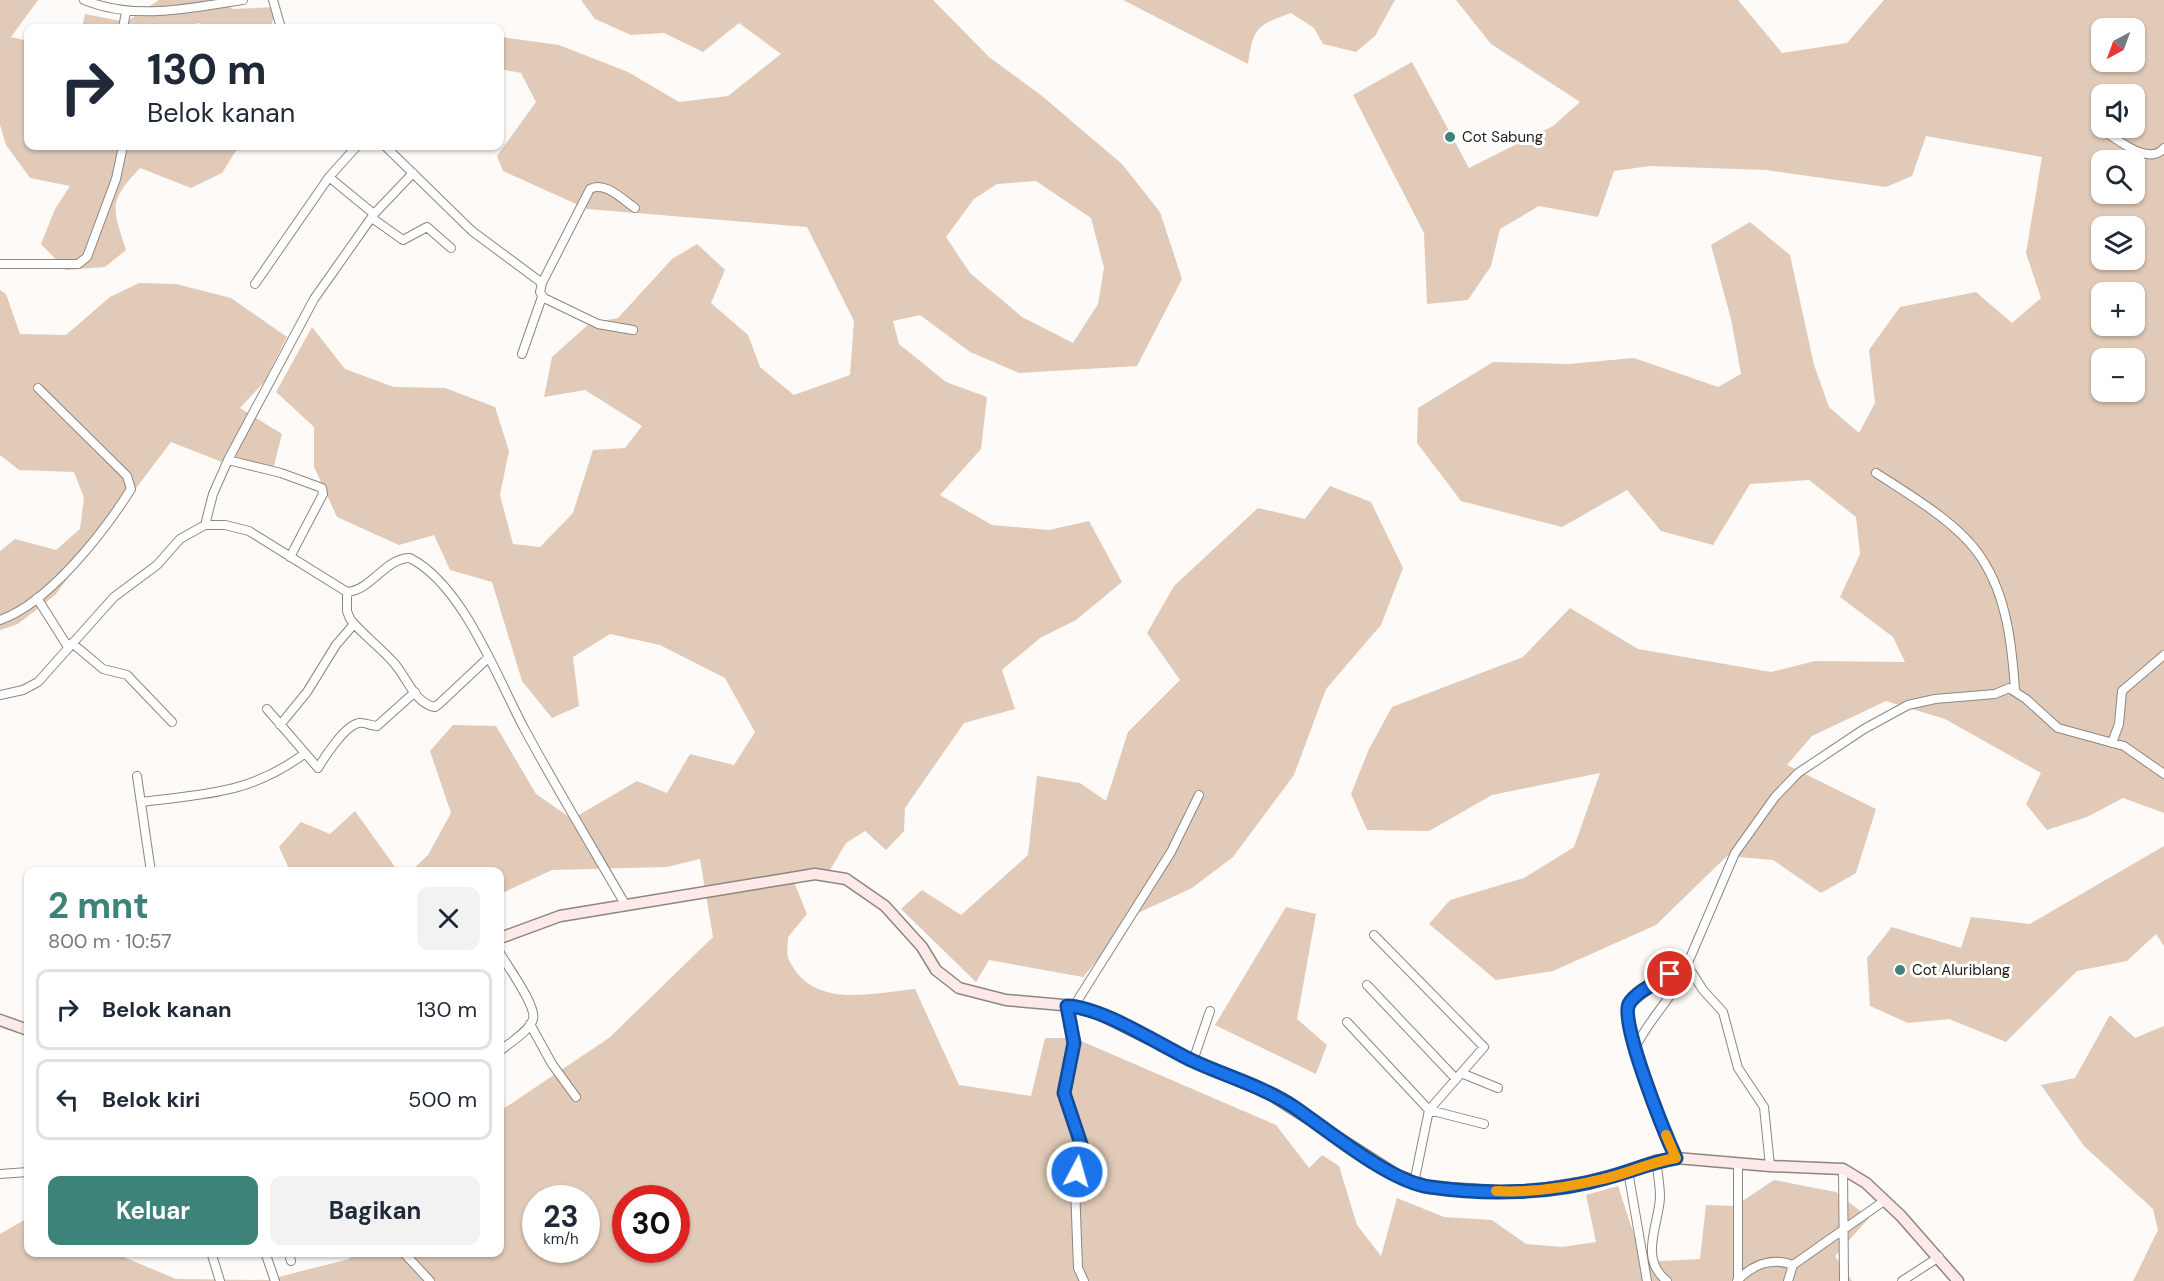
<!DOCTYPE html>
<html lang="id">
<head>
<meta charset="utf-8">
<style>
  :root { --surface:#fff; --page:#f2f2f3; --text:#1f2937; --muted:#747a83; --line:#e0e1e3; --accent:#3d8379 }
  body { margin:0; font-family:"DM Sans",sans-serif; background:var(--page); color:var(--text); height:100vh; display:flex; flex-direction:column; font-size:22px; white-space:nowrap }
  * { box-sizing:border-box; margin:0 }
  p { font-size:20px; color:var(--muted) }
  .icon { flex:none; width:33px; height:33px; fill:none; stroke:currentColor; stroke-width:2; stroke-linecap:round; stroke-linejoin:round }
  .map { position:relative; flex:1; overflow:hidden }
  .panel { position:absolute; left:24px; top:867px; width:480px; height:390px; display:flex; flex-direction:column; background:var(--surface); border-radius:12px; box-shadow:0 2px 4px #0004 }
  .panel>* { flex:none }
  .top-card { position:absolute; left:24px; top:24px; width:480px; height:126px; border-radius:12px; box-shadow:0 2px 4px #0004; background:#fff; color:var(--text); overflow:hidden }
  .needle { width:39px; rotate:221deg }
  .tools { position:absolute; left:2091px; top:18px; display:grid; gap:12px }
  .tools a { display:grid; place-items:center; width:54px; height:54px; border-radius:12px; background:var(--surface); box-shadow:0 2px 4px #0004; font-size:30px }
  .speed { position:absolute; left:522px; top:1185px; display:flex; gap:12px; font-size:30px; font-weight:700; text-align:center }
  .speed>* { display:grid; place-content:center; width:78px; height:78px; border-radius:50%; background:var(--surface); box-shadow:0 2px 4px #0004; line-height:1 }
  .speed small { font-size:15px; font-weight:400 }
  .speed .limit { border:9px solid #d22; background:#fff; color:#111 }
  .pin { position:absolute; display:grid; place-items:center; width:51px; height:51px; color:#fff; margin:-26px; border:3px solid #fff; border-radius:50%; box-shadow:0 2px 6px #0007 }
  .me { position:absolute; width:66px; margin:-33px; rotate:6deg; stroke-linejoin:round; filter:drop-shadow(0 0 4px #0008) }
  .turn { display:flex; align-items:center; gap:21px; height:126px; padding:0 24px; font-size:27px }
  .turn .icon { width:78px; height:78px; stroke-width:2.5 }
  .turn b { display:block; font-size:42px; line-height:51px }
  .round { display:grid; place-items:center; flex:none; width:63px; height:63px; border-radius:12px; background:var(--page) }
  .summary { display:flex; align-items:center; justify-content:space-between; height:102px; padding:0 24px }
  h1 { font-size:36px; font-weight:700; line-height:45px; color:var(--accent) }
  .cta { display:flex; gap:12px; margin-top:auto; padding:12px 24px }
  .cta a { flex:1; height:69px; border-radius:12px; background:var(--accent); color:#fff; font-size:24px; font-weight:700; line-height:69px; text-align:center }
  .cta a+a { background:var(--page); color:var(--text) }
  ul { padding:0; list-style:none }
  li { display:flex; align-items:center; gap:18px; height:81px; margin:0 12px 9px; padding:0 12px; border:3px solid var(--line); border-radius:12px }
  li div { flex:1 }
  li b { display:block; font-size:22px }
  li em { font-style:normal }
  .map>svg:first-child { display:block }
  .green { fill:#e1cab7; fill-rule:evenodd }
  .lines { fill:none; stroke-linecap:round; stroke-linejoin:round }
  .street-casing { stroke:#8f867f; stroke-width:10 }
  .secondary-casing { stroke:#8f867f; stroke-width:13 }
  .street { stroke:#fff; stroke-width:8 }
  .secondary { stroke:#fde9e7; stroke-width:10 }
  .route-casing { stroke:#114b97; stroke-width:15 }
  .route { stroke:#1a73e8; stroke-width:10 }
  .slow { stroke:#f59e0b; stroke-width:10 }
  .poi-dot { fill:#3d8379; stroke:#fff; stroke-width:2 }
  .labels { text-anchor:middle; stroke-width:6; stroke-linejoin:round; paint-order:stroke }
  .poi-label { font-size:15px; fill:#24211e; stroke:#fff; text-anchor:start }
</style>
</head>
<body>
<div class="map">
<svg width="2164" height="1281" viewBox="0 0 2164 1281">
  <rect width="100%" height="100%" fill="#fefaf7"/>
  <path class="green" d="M 0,0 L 38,0 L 11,37 L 28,41 L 28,146 L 239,146 L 222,173 L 191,188 L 140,168 C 108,202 112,207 126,250 L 105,267 L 66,270 L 41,244 L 55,209 L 70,186 L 30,178 L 6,145 L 0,125 Z
    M 159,0 L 224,0 L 232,9 L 276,7 L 271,28 L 204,28 L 199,23 L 178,28 L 82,28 L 85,14 L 126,22 Z
    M 581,0 L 933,0 L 989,57 L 1042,96 L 1122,164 L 1160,212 L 1182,279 L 1137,366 L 1019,373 L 970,352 L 920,315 L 893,321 L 899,344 L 946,382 L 987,397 L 981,449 L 940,495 L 992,525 L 1049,530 L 1089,521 L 1122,582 L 1076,620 L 1040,638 L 1002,670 L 1015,709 L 964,723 L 905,808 L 904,831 L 886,850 L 865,831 L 846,843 L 827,875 L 792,877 L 807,914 L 788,937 C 788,944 786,954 789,960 C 813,1010 871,993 915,989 L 959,1085 L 1031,1096 L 1045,1038 L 1074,1038 L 1276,1125 L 1309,1168 L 1322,1155 L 1339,1166 L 1357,1225 L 1381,1256 L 1397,1198 L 1444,1217 L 1492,1220 L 1526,1244 L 1562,1247 L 1596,1242 L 1586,1195 L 1618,1186 L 1643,1262 L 1700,1259 L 1706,1205 L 1735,1206 L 1774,1180 L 1836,1192 L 1869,1218 L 1835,1256 L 1852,1281 L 0,1281 L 0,1234 L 28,1218 L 28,1252 L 114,1253 L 176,1279 L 267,1280 L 349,1259 L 356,1253 L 500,1252 L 500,1111 L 609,1038 L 713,937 L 700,859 L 667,867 L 552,870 L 500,894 L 500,872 L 411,871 L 428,855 L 451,813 L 430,751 L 453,725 L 496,726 L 536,794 L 572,819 L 637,781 L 667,793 L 690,754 L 734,765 L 755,732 L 725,678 L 660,645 L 610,634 L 573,657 L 579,706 L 552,718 L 522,681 L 492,582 L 450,570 L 434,535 L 399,545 L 337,517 L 314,467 L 314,427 L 276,392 L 312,327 L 345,369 L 394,387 L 445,388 L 495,407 L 509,451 L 500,495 L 513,544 L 540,547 L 573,513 L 593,450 L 625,448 L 642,426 L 585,390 L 544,397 L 552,357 L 590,323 L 618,318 L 672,259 L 697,244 L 725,270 L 711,303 L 748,335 L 760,367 L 794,395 L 850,375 L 854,321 L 807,227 L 587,209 L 503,171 L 497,156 L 536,102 L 521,73 L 500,69 L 500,37 L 559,45 L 628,72 L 679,102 L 728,96 L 781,54 L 739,23 L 703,52 L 664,33 L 631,35 L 595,19 ZM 1036,181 L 1091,218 L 1104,268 L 1098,304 L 1073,343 L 1022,317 L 970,273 L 946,237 L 974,199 L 997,184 ZM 536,1198 L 586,1198 L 586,1250 L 536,1250 ZM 626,1198 L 676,1198 L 676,1250 L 626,1250 Z
    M 1123,0 L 1395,0 L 1375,36 L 1356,52 L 1323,44 L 1314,28 L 1291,13 C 1257,25 1253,28 1248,64 Z
    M 1456,0 L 1738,0 L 1782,53 L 1847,43 L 1884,0 L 2164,0 L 2164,813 L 2123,798 L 2087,817 L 2047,830 L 2026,804 L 2041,773 L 1945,719 L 1886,701 L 1812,736 L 1787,765 L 1876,809 L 1856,873 L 1821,893 L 1773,860 L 1727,856 L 1656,925 L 1553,971 L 1496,980 L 1429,924 L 1450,900 L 1524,878 L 1574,847 L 1600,773 L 1492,795 L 1429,831 L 1367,830 L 1351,794 L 1369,749 L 1392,707 L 1523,657 L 1570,608 L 1638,649 L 1771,672 L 1815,661 L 1905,662 L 1893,637 L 1840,597 L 1860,554 L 1856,517 L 1809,480 L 1750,484 L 1713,545 L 1661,531 L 1627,490 L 1562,527 L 1461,501 L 1417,443 L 1418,408 L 1493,362 L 1568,364 L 1634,358 L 1718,387 L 1741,374 L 1731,319 L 1711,245 L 1750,222 L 1790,255 L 1814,365 L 1829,407 L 1859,433 L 1875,403 L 1869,350 L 1900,307 L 1976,292 L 2012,323 L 2041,298 L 2026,253 L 2042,157 L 1926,136 L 1912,176 L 1886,187 L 1766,170 L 1650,166 L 1614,171 L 1598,217 L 1539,206 L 1500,229 L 1491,266 L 1468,300 L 1427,304 L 1424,233 L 1353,95 L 1412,62 L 1469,168 L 1553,126 L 1580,102 L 1491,44 ZM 2102,28 L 2134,28 L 2134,62 L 2102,62 ZM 2102,94 L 2134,94 L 2134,128 L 2102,128 ZM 2102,160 L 2134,160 L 2134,194 L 2102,194 ZM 2102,226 L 2134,226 L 2134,260 L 2102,260 ZM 2102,292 L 2134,292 L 2134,326 L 2102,326 ZM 2102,358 L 2134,358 L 2134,392 L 2102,392 Z
    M 139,283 L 176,284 L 231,298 L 287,337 L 264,382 L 240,408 L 282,434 L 272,474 L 222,462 L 171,442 L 55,595 L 18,624 L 0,630 L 0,551 L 15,539 L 56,550 L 80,529 L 84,498 L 74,472 L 19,470 L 0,455 L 0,290 L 6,294 L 20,334 L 66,335 L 110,297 Z
    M 1330,486 L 1371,502 L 1403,568 L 1381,625 L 1326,689 L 1294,775 L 1233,857 L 1192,888 L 1136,914 L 1083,977 L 989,960 L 976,982 L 901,909 L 922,890 L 961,915 L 1028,855 L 1037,776 L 1080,783 L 1106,801 L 1128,732 L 1180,680 L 1147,633 L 1174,586 L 1258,508 L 1305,519 Z
    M 355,811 L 398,871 L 290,871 L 279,847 L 301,822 L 330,834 Z
    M 2164,846 L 2164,946 L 2156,934 L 2127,961 L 2077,971 L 2006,1042 L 1949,1019 L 1908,1023 L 1870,1006 L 1867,958 L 1892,927 L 1961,948 L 1971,917 L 2030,924 Z
    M 1286,907 L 1316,914 L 1297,1019 L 1327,1045 L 1316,1074 L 1215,1025 Z
    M 2110,1015 L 2135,1038 L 2164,1026 L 2164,1281 L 2133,1281 L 2158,1230 L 2153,1209 L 2084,1146 L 2041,1085 L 2075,1078 Z"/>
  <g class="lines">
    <defs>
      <path id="street" d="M 84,0 C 135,21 190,8 243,0
        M 273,0 L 281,28
        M 123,28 L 126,12
        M 2105,132 C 2120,141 2149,166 2164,148
        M 385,146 L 472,231 L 542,283 L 540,292 L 544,298 L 598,324 L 633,330
        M 329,177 L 374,214 L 413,173
        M 372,218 L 403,240 L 427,227 L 451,248
        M 0,264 L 78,264 L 87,257 L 116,179 L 123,146
        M 542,283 L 590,189 C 605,181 622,199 635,208
        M 255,284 L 329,177 L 357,146
        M 522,354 L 542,297
        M 228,460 L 281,473 L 322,488 L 323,494 L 290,557
        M 1876,473 C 1910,495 1960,524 1982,559 C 2007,597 2012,646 2015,690
        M 205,525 L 213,494 L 228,460 L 314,299 L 374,214
        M 347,592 L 347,611 L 350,619 C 363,635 380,647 394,663 C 406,676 415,704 435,707 L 439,704 L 487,659
        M 37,598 L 68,647
        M 0,620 C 49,603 104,532 131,489 L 127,476 L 38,388
        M 72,643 L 103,669 L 127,675 L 172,722
        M 0,695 L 23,690 L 38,682 L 114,597 L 157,565 L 180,539 L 205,525 L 225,525 L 249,531 L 347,592 C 372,590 385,558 410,558 C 464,586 497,678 525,730 C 557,789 592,847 625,904
        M 267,709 L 318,768 C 324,758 345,725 359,723 C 365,722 371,726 377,726 L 415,692
        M 280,725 L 307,692 L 336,645 L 354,624
        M 2112,743 L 2119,724 L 2122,691 L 2164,655
        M 137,776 L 151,872
        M 141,802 C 205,794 250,794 304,754
        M 1374,935 L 1484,1047 L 1429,1110 L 1484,1124
        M 500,953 C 507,966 537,1006 533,1019 C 530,1031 509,1043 500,1051
        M 1687,965 L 1703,990 L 1723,1012 L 1738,1068 L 1764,1107 L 1770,1166
        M 1367,985 L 1456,1079
        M 1067,1006 L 1074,1043 L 1064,1093 L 1081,1145 L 1075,1186 L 1078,1268 L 1084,1281
        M 1074,1006 L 1171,852 L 1199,795
        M 1347,1022 L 1429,1110 L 1414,1183
        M 530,1024 L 552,1064 L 576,1097
        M 1635,1048 C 1650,1017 1675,996 1687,965
        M 1193,1061 L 1210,1011
        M 1461,1073 L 1498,1088
        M 1676,1158 C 1661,1124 1625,1041 1628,1006 L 1638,995 L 1687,965 L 1735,853 L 1775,797 L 1798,773 L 1864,729 L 1908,705 L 1935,699 L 1995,694 L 2009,688 L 2026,699 L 2058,728 L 2124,746 L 2164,774
        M 1656,1161 C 1658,1173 1660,1186 1660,1198 C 1658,1227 1639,1259 1667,1281
        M 1843,1169 L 1844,1281
        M 1628,1171 L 1647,1281
        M 0,1174 L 28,1172
        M 211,1252 L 220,1281
        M 265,1252 L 275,1281
        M 288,1252 L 291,1261
        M 403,1252 L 430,1281
        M 1737,1281 C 1752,1265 1771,1257 1793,1265
        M 1738,1281 L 1738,1163
        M 1788,1281 L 1793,1265 L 1884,1201
        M 1902,1281 L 1939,1257"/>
      <path id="secondary" d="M 500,938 L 560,916 L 815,874 L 846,879 L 885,906 L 922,947 L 936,970 L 959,988 L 1006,1000 L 1074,1006 L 1099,1014 L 1193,1061 L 1268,1093 L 1397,1175 L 1430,1187 L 1509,1192 L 1538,1190 L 1604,1179 L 1656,1161 L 1676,1158 L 1770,1166 L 1843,1169 L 1866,1183 L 1901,1216 L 1958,1281
        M 0,1020 L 28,1030"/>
    </defs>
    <use href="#street" class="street-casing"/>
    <use href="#secondary" class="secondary-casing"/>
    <use href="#street" class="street"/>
    <use href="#secondary" class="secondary"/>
  </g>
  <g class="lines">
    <defs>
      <path id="route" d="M 1077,1172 L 1081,1144 L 1064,1093 L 1074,1043 L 1067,1006 C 1102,1007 1158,1044 1191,1060 C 1225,1076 1262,1086 1294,1107 C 1329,1131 1390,1182 1430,1187 C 1487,1195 1551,1194 1606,1178 C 1630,1172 1651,1162 1676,1158 C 1666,1136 1619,1022 1629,1004 C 1636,991 1659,982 1670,974"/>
    </defs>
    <use href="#route" class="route-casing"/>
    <use href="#route" class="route"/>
    <path class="slow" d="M 1496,1191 C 1531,1193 1569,1187 1603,1179 C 1628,1174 1650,1162 1676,1158 L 1666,1135"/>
  </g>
  <g class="poi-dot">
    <circle cx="1450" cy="137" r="6"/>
    <circle cx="1900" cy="970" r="6"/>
  </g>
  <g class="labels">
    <g class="poi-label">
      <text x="1462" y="142">Cot Sabung</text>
      <text x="1912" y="975">Cot Aluriblang</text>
    </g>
  </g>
</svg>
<div class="tools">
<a><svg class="needle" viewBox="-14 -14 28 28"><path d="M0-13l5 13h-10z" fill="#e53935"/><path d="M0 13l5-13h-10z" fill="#747a83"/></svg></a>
<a><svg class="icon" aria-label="sound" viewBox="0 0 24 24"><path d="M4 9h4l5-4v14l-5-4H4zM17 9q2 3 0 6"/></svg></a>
<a><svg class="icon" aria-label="search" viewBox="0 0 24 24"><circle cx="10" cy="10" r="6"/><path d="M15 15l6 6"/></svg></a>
<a><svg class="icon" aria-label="layers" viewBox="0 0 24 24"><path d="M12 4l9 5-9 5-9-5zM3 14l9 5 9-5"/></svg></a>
<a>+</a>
<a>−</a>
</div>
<div class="speed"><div>23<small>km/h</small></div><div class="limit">30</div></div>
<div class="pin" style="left:1670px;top:974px;background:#d93025"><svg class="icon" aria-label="arrive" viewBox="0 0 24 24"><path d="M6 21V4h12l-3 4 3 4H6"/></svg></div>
<svg class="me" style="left:1077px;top:1172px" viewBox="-20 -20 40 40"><circle r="17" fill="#1a73e8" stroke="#fff" stroke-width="3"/><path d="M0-11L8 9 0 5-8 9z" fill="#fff"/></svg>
<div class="top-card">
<div class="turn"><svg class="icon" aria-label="right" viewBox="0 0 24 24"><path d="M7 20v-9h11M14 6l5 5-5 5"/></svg><div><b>130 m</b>Belok kanan</div></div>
</div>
<section class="panel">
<div class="summary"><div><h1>2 mnt</h1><p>800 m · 10:57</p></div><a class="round"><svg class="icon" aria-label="close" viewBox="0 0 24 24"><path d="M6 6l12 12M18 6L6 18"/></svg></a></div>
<ul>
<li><svg class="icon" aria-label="right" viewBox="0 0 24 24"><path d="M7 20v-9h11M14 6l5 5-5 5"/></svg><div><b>Belok kanan</b></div><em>130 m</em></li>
<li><svg class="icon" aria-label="left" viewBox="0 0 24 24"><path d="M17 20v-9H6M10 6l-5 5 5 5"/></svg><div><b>Belok kiri</b></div><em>500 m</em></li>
</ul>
<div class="cta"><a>Keluar</a><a>Bagikan</a></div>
</section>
</div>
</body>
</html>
